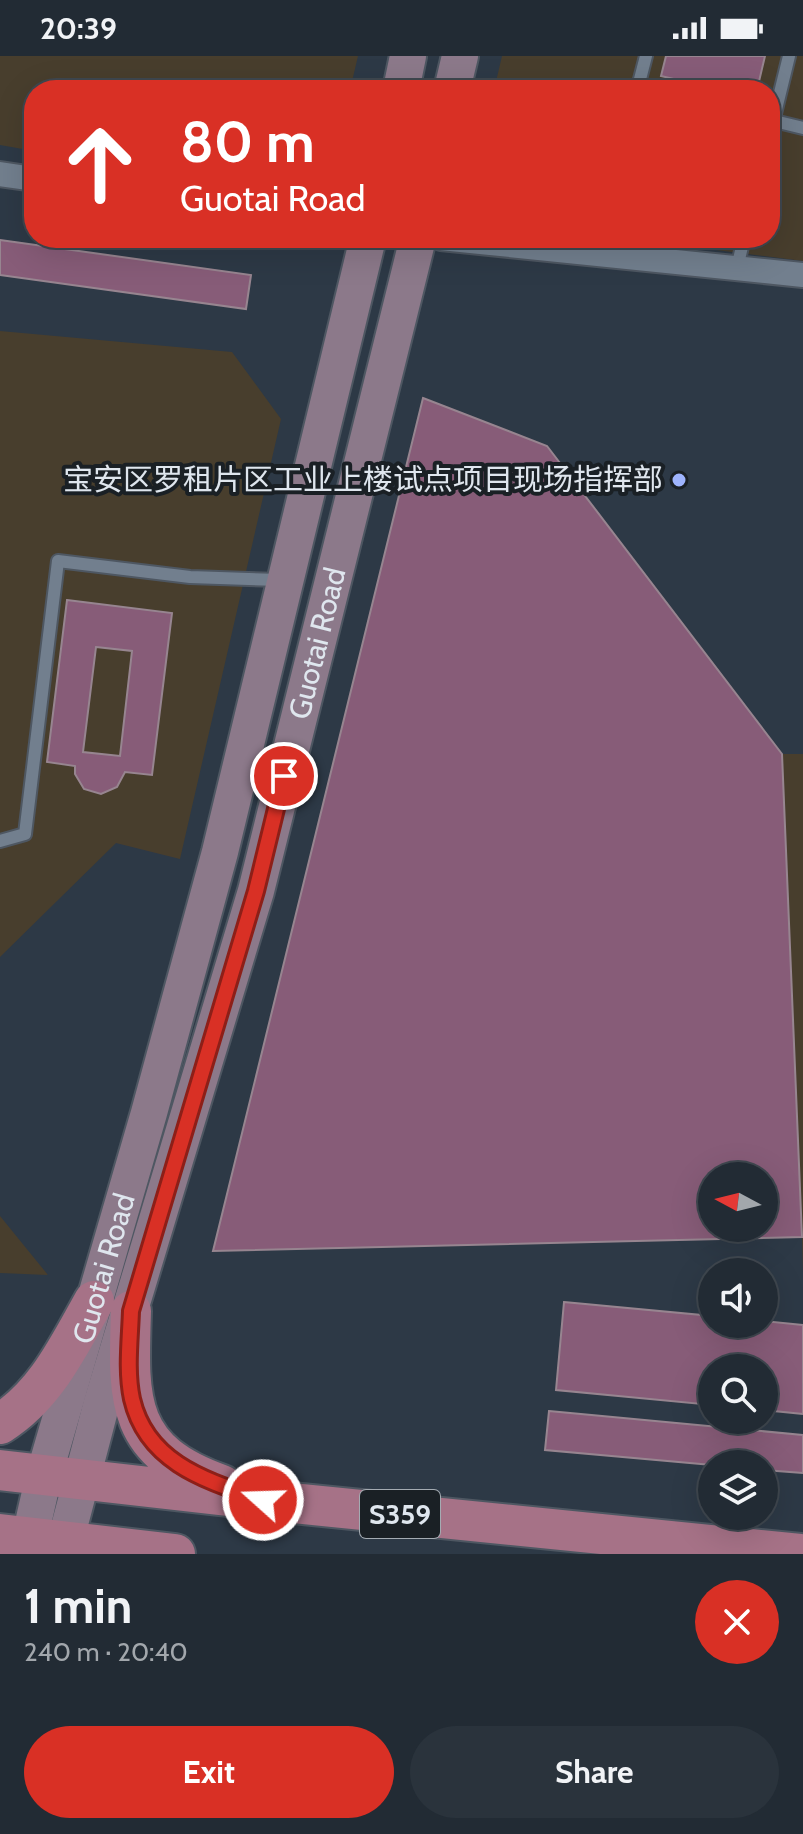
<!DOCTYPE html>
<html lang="en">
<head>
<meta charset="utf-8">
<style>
  :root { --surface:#222b34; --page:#2a333c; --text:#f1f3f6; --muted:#a2a7ac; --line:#3f474f; --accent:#d93025 }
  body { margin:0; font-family:Cabin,"Noto Sans SC",sans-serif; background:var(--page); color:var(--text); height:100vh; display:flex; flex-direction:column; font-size:30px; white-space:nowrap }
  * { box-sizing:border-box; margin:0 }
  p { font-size:26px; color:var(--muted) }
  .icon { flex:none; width:44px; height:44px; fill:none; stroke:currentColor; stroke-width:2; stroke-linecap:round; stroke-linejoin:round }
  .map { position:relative; height:1498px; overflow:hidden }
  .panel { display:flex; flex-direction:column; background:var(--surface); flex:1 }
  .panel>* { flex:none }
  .banner { position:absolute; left:24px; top:24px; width:756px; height:168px; border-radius:32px; box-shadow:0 8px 32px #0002,0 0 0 2px var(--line); background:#d93025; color:#fff; overflow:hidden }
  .needle { width:52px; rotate:277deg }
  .buttons { position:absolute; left:698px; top:1106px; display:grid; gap:16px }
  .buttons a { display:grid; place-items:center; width:80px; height:80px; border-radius:50%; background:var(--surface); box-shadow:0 8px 32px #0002,0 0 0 2px var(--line); font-size:40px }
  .pin { position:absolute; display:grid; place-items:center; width:68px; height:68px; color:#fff; margin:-34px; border:4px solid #fff; border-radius:50%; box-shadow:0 2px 8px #0007 }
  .me { position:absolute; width:88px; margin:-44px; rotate:290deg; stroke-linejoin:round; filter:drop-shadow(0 0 6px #0008) }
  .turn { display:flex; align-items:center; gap:28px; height:168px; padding:0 24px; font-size:36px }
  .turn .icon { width:104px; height:104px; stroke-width:2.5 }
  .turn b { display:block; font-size:56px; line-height:68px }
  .round { display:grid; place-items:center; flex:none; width:84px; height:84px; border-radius:42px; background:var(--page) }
  .summary { display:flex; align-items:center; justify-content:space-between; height:136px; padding:0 24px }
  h1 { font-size:48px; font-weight:700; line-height:60px }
  .button { display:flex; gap:16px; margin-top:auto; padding:16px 24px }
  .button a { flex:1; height:92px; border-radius:48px; background:var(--accent); color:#fff; font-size:32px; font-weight:700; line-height:92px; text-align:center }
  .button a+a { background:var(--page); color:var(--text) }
  .status { display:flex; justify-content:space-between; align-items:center; height:56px; padding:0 40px; background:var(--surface); direction:ltr }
  .status svg { height:22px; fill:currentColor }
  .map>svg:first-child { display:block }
  .industrial { fill:#483e2d }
  .building { fill:#875c78; stroke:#978590; stroke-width:2; fill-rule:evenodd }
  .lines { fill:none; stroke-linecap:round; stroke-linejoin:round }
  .lane-casing { stroke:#4e5762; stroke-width:16 }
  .street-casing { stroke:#4e5762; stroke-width:28 }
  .secondary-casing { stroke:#4e5762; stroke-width:40 }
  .primary-casing { stroke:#4e5762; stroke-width:44 }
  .lane { stroke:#727f8e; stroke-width:12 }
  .street { stroke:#727f8e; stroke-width:24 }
  .secondary { stroke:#8c798a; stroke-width:36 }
  .primary { stroke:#a67287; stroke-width:40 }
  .route-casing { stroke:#8d1f18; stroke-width:20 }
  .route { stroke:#d93025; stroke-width:14 }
  .poi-dot { fill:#9eb4fd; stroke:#1a2025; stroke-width:3 }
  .labels { text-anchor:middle; stroke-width:8; stroke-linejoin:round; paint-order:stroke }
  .shield { fill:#1a2025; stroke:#a4abb2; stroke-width:2 }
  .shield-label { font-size:28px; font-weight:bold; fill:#dfe6ee }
  .poi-label { font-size:30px; fill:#dfe6ee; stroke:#1a2025; text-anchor:end }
  .street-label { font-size:30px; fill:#dfe6ee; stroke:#1a2025 }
</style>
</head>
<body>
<div class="status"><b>20:39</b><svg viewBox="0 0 49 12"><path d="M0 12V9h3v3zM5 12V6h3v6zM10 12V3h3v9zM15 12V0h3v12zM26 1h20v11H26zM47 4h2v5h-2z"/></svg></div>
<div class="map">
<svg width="803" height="1498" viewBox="0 0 803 1498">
  <rect width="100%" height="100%" fill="#2d3946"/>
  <path class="industrial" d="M 0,0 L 358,0 L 350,34 L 34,34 L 34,95 L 0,89 Z
    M 502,0 L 803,0 L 803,205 L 621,182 L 770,182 L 770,34 L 494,34 Z
    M 0,275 L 232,296 L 281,363 L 180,803 L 116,787 L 0,901 Z
    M 782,698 L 803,698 L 803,1216 L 802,1181 Z
    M 0,1160 L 48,1219 L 0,1217 Z"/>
  <path class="building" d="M 666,0 L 765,0 L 757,34 L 720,34 L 661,20 Z
    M 0,184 L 251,219 L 246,253 L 0,219 Z
    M 423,342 L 547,390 L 782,698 L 802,1181 L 213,1195 ZM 712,1120 L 764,1120 L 764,1172 L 712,1172 Z
    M 67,544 L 172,557 L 152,719 L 125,716 L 117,731 L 101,738 L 84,733 L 75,718 L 75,710 L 47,706 ZM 96,591 L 132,595 L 120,700 L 83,696 Z
    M 564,1246 L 712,1260 L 712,1268 L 764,1268 L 764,1265 L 803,1269 L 803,1358 L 764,1354 L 764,1312 L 712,1312 L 712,1349 L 556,1334 Z
    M 549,1355 L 803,1379 L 803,1417 L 764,1414 L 764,1408 L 712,1409 L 545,1394 Z"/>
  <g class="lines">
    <defs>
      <path id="lane" d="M 646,0 L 638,31 L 650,34
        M 770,64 L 803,72
        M 770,78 L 789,0
        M 737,212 L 744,182
        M 0,785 L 25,778 L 58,505 L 190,521 L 280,524"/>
      <path id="street" d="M 0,118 L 34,123
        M 441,182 L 803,219"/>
      <g id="secondary">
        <path d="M 401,34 L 408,0"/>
        <path d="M 452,34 L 460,0"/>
        <path id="s1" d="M 26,1498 L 44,1419 L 149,1057 L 220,796 L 368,182"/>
        <path id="s2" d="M 62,1498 L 101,1350 L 256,835 L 418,182"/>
      </g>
      <path id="primary" d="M 131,1255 C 128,1345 125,1395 222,1429
        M 0,1368 C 46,1339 68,1291 94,1245
        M 0,1414 L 263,1444 L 800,1498
        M 0,1478 L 175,1498"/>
    </defs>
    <use href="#lane" class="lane-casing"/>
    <use href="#street" class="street-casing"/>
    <use href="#secondary" class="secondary-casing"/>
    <use href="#primary" class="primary-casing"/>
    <use href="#lane" class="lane"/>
    <use href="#street" class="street"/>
    <use href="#secondary" class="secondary"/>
    <use href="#primary" class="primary"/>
  </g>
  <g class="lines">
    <defs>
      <path id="route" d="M 263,1444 C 208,1425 147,1408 132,1343 C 126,1315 130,1284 131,1255 L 256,835 L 284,720"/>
    </defs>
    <use href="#route" class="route-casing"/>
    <use href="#route" class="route"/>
  </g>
  <circle class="poi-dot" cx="679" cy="424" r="8"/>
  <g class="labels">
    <rect class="shield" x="360" y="1434" width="80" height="48" rx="6"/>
    <g class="shield-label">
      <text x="400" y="1468">S359</text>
    </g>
    <g class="poi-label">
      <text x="663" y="434">宝安区罗租片区工业上楼试点项目现场指挥部</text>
    </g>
    <g class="street-label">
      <text dy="10" stroke="none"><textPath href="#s2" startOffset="946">Guotai Road</textPath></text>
      <text dy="10" stroke="none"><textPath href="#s1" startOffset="296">Guotai Road</textPath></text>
    </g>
  </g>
</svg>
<div class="buttons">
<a><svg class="needle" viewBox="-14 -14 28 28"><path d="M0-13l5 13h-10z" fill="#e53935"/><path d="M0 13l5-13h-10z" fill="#a2a7ac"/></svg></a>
<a><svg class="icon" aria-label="sound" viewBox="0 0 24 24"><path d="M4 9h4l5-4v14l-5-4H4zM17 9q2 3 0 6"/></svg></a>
<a><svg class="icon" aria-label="search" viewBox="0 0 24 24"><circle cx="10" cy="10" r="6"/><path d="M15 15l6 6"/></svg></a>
<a><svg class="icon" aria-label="layers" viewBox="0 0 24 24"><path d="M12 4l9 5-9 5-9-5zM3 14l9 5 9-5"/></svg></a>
</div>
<div class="pin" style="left:284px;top:720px;background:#d93025"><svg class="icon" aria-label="arrive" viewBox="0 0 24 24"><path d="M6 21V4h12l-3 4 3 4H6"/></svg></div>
<svg class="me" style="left:263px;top:1444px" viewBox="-20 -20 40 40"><circle r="17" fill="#d93025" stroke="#fff" stroke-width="3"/><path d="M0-11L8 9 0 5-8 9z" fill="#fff"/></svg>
<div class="banner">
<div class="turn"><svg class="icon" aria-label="ahead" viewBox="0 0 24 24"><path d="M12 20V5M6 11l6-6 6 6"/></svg><div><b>80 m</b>Guotai Road</div></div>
</div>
</div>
<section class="panel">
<div class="summary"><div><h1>1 min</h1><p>240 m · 20:40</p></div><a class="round" style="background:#d93025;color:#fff"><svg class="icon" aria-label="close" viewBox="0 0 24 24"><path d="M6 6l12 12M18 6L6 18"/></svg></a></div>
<div class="button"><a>Exit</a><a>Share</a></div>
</section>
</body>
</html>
